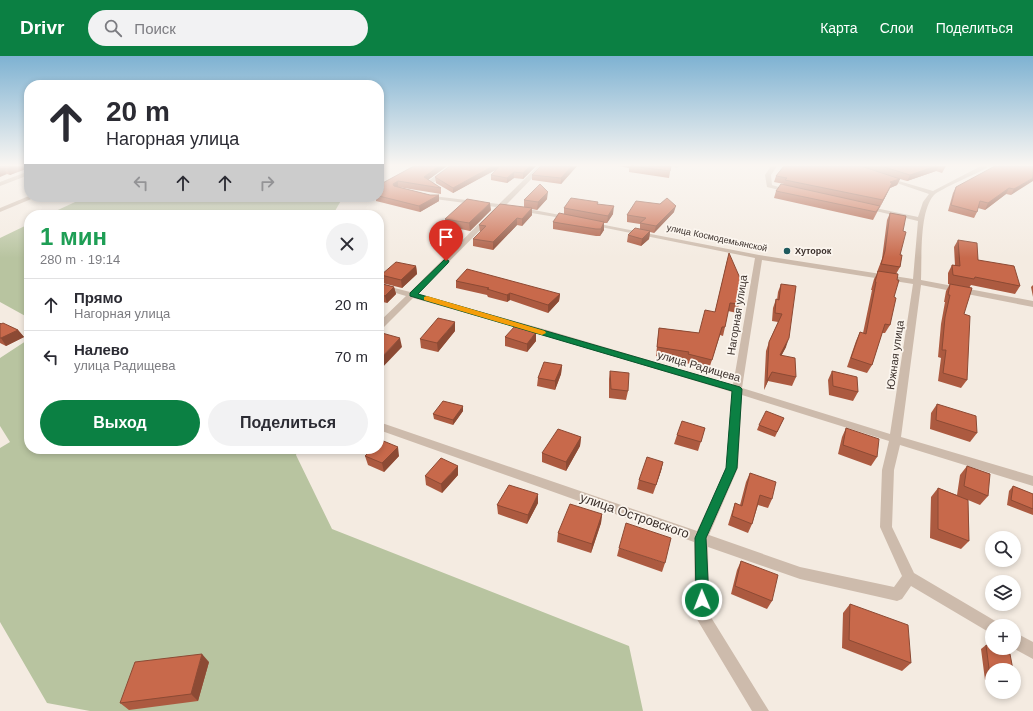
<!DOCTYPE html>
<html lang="ru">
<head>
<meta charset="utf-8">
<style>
  :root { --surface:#fff; --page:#f2f2f3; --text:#2b2b33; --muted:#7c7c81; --line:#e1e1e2; --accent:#0b8043 }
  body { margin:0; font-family:Helvetica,sans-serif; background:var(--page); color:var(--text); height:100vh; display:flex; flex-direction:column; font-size:15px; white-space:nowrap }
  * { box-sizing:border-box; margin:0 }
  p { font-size:13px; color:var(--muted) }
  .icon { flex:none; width:22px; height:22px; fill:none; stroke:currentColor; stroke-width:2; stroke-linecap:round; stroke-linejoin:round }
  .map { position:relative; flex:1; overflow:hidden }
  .side { position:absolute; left:24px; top:154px; width:360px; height:244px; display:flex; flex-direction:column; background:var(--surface); border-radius:16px; box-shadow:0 2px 6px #0003 }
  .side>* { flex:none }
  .guide { position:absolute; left:24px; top:24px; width:360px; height:122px; border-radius:16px; box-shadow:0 2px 6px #0003; background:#fff; color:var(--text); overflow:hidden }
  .tools { position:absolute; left:985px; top:475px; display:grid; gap:8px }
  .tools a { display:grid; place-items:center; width:36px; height:36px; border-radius:50%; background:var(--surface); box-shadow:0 2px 6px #0003; font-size:20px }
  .pin { position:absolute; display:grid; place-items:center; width:34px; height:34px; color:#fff; margin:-41px -17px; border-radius:50% 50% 50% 0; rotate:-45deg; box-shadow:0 0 4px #0007 }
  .pin .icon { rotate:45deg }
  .me { position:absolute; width:44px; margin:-22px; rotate:359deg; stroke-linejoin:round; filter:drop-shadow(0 0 3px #0008) }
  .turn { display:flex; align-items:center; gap:14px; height:84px; padding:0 16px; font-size:18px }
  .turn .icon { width:52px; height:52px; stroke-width:2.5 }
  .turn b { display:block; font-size:28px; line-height:34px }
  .lanes { display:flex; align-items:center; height:38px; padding:0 16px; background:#0003; justify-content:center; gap:20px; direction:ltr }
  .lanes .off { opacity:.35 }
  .round { display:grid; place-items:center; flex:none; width:42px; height:42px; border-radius:21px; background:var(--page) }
  .overview { display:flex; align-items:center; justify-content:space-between; height:68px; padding:0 16px }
  h1 { font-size:24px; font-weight:600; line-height:30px; color:#1e9e55 }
  .action { display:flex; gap:8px; margin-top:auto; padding:8px 16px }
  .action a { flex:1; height:46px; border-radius:24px; background:var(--accent); color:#fff; font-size:16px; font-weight:600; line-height:46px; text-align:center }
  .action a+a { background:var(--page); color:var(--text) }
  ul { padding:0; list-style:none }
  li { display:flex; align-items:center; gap:12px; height:52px; padding:0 16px; border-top:1px solid var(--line) }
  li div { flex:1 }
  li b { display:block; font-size:15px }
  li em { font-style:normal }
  header { display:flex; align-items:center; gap:24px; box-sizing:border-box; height:56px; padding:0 20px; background:var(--accent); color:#fff }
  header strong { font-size:19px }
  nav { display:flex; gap:22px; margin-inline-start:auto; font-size:14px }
  .search { width:280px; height:36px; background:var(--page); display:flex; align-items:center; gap:10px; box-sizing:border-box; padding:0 14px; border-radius:22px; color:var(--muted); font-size:15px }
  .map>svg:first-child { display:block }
  .green { fill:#b8c4a0 }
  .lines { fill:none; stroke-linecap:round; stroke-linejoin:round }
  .street { fill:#cdbbac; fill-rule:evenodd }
  .wall { fill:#ac5a40 }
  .shaded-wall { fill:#8c4a34 }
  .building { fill:#c8694b; stroke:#8c4a34 }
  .route { fill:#0b8043; stroke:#07532c }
  .slow { fill:#f59e0b }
  .poi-dot { fill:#1f5a5e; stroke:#fbf5ee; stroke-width:1.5 }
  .labels { text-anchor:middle; stroke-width:3.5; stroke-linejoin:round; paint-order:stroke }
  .far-street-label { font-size:9px; fill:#3b302b; stroke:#fbf5ee }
  .far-poi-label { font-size:9px; font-weight:bold; fill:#3b302b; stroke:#fbf5ee; text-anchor:start }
  .street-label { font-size:11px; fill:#3b302b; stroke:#fbf5ee }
  .near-street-label { font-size:13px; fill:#3b302b; stroke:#fbf5ee }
</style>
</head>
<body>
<header>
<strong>Drivr</strong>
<div class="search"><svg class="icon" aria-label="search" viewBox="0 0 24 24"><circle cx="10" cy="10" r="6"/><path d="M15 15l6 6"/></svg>Поиск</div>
<nav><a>Карта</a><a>Слои</a><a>Поделиться</a></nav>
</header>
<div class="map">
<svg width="1033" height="655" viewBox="0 0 1033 655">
  <rect width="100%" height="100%" fill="#f4ebe1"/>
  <path class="green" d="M 86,141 L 343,141 L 335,155 L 344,159 L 47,159 Z
    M 29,168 L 29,262 L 0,246 L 0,182 Z
    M 29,283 L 29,393 L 298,393 L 296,399 L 332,473 L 629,590 L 643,655 L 90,655 L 47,647 L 0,566 L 0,392 L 10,386 L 0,370 L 0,302 Z"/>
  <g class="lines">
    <path class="street" d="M 449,110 L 456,110 L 433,127 L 441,133 L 441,135 L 437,135 L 427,128 L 427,126 Z
      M 538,110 L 544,110 L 506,149 L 571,161 L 573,162 L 573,164 L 502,152 L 417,238 L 547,274 L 733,329 L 755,202 L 591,169 L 588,167 L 589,166 L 759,199 L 913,223 L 918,165 L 863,152 L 866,150 L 918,161 L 923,146 L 929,138 L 885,123 L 885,121 L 933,135 L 981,110 L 987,110 L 987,112 C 976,118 942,132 934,139 C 919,155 922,203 921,224 L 1033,245 L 1033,251 L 921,229 L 901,381 L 1033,420 L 1033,430 L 900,389 L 894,414 L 892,471 L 914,517 L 997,566 L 999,570 L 992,570 L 992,578 L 911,530 L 902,543 L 897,545 L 800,523 L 708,491 L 709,558 L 769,655 L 752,655 L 695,560 L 694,486 L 379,374 L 379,366 L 697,475 L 726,412 L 732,336 L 540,278 L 413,242 L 382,273 L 379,274 L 379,266 L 406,240 L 379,232 L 379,228 L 410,236 L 496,151 L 427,142 L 425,141 L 425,139 L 499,148 ZM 762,204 L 913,228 L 890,378 L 742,332 ZM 742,339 L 889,385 L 882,414 L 880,471 L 902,520 L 894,531 L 800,511 L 709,479 L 738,412 Z
      M 671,110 L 680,110 L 677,112 Z
      M 771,110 L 777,110 L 771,119 L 772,129 L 792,135 L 792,137 L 767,131 L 765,119 Z
      M 29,115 L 29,119 L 0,130 L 0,126 Z
      M 29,140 L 36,141 L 0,156 L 0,152 Z
      M 1014,576 L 1033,586 L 1033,603 L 1013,592 Z"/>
  </g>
  <path class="wall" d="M 0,110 L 29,110 L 10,119 L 7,118 Z
    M 414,110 L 447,110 L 428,124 L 441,132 L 441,138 L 398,131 L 430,139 L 439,139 L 439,145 L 420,156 L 376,145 L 376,141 L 379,141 L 379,129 Z
    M 450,110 L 536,110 L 523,123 L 514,122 L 507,127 L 491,124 L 491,119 L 496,113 L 453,137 L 436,127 L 435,121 Z
    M 541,110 L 577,110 L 561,128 L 532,124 L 532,119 Z
    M 619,110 L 671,110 L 669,122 L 629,116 L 629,112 Z
    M 784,110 L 946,110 L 942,117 L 936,115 L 907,125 L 900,123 L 897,129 L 890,132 L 873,164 L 774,142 L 776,135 L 784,129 L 784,128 L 774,126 L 776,120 Z
    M 1033,110 L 1011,139 L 1006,138 L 985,154 L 978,152 L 977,156 L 974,162 L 948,155 L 953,137 L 956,131 Z
    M 547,143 L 537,154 L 532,153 L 532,159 L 522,170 L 517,169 L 493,194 L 473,190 L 473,183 L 480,176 L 479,169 L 524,151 L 524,144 Z
    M 598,148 L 613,158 L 607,167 L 604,167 L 604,174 L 600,180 L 596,180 L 553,173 L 553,166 L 564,158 L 564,152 Z
    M 491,154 L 470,175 L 446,170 L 445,163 Z
    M 674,156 L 654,177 L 650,176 L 649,183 L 641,190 L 627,186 L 628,179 L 640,173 L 640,168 L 627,166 L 627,159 Z
    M 890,157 L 903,175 L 900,199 L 900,211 L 896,218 L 894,241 L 890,269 L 885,277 L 882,277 L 872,309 L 867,317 L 847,311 L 856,285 L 860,276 L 863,277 L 872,234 L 871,234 L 874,223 L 878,216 L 877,216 L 882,203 L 887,164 Z
    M 958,184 L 978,204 L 1020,230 L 1015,238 L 971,229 L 969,232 L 948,228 L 948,217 L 952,209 L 955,209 L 954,191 Z
    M 727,205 L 739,248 L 737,257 L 728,255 L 725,271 L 723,280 L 720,279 L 709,313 L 686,307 L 687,304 L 656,300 L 658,280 L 659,272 L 699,277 L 715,256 Z
    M 416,210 L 417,218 L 402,232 L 382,227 L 381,219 Z
    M 456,225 L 560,238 L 559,245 L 548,257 L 510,244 L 507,246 L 488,241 L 487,239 L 456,232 Z
    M 379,227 L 394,231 L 396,238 L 387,247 L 383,246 L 379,250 Z
    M 781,228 L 786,291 L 781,300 L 796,321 L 792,330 L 768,325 L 764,334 L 766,295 L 769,286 L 778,266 L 772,265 L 773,252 L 776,243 L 777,244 L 778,236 Z
    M 950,228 L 964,258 L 967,324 L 961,332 L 938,325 L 941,302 L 938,301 L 941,268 L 945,246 L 944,246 L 946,235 Z
    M 1033,229 L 1033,241 L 1031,231 Z
    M 0,267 L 18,274 L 24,281 L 6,290 L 0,287 Z
    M 455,275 L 438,296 L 421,292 L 420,283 Z
    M 505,281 L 536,285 L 527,296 L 505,290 Z
    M 562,309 L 561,318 L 555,334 L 537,330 L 538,322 Z
    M 610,315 L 628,335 L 626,344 L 609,342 L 609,323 Z
    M 832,315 L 858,336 L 853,345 L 829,339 L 828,324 Z
    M 937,348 L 977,377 L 970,386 L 930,373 L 931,357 Z
    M 463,355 L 453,369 L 434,363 L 433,358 Z
    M 784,362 L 775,381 L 757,374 L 759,369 Z
    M 705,372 L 698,395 L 674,388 L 677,379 Z
    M 846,372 L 877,401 L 871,410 L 838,398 L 842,381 Z
    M 581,381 L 580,390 L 566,415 L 542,406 L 542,397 Z
    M 365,400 L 399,400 L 384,416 L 368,409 Z
    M 663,406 L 661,415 L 653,438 L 637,433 L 639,424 Z
    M 967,410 L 988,440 L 980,449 L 968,444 L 969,485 L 961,493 L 930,482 L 931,441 L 938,432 L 957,439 L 960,419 Z
    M 750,417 L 772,443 L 768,452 L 758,449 L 752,468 L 748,477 L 728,469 L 732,456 L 735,447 L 740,449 L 746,426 Z
    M 458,419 L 442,437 L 426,429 L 425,420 Z
    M 1013,430 L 1033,438 L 1033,459 L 1007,449 L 1009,435 Z
    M 538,447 L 527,468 L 498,458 L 497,449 Z
    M 602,458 L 601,467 L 591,497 L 557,486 L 558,477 Z
    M 619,492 L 665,507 L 662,516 L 617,500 Z
    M 741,505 L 772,545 L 767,553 L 731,538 L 737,514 Z
    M 850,548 L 911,607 L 902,615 L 842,592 L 843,557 Z
    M 986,589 L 992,614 L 992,626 L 985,624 L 981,593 Z
    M 209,606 L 198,645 L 129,654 L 120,647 Z"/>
  <path class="shaded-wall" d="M 13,110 L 29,110 L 29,112 L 10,119 L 7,113 Z
    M 439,110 L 447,110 L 424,127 L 424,121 Z
    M 493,110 L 503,110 L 453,137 L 453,132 Z
    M 530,110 L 536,110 L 523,123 L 523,117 Z
    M 572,110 L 577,110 L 561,128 L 561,122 Z
    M 936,110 L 939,110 L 936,115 L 907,125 L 910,119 Z
    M 4,112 L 7,118 L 0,121 L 0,113 Z
    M 514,116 L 514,122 L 507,127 L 507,122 Z
    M 1033,122 L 1033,125 L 1011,139 L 1014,133 Z
    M 900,123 L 897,129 L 890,132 L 880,151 L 890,126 Z
    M 398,125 L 398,131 L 394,134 L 393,128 Z
    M 1009,132 L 1006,138 L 985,154 L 988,147 Z
    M 548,136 L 547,143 L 537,154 L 538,146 Z
    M 439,139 L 439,145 L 420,156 L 419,150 Z
    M 490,147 L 491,154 L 470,175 L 469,167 Z
    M 614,150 L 613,158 L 607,167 L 608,160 Z
    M 676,150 L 674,156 L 654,177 L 656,170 Z
    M 532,152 L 532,159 L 522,170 L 522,163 Z
    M 517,162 L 517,169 L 493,194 L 493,186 Z
    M 604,166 L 604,174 L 600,180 L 601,173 Z
    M 650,175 L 649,183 L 641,190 L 642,183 Z
    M 416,210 L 417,218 L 402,232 L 401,224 Z
    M 394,231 L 396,238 L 387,247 L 385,240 Z
    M 510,237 L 510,244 L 507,246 L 507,239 Z
    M 560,238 L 559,245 L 548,257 L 548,249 Z
    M 382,239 L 383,246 L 379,250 L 379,241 Z
    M 455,266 L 455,275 L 438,296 L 437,287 Z
    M 18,274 L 24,281 L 6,290 L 1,282 Z
    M 536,276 L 536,285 L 527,296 L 527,288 Z
    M 400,282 L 402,291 L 379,315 L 379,304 Z
    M 789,282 L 786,291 L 777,308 L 780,299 Z
    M 562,309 L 561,318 L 555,334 L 555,325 Z
    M 772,316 L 764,334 L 767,325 Z
    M 463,350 L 463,355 L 453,369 L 453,364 Z
    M 581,381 L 580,390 L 566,415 L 566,406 Z
    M 398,391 L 399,400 L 384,416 L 382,407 Z
    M 663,406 L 661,415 L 653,438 L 656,429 Z
    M 458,410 L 458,419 L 442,437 L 441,428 Z
    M 538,438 L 538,447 L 527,468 L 528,459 Z
    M 602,458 L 601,467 L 591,497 L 592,488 Z
    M 202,598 L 209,606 L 198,645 L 191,638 Z"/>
  <path class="building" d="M 0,110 L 13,110 L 7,113 L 4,112 L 0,113 Z
    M 414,110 L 439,110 L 424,121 L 441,132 L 398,125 L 393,128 L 394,130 L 430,139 L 439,139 L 419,150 L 379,140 L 379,137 L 384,133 L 379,132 L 379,129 Z
    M 450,110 L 493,110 L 453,132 L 435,121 Z
    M 500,110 L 530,110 L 523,117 L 514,116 L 507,122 L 491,119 Z
    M 541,110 L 572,110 L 561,122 L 532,119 Z
    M 631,110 L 671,110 L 670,115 Z
    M 784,110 L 861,110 L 900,123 L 890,126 L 892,127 L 883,144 L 785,124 L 787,122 L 776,120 Z
    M 881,110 L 936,110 L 910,119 Z
    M 995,110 L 1033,110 L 1033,122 L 1014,133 L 1009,132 L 988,147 L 980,145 L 977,156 L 951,149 L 956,131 Z
    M 540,128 L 548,136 L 538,146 L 524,144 Z
    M 781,128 L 880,150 L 876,156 L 776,135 Z
    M 571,142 L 598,146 L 597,148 L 614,150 L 608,160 L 564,152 Z
    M 667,142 L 676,150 L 656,170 L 640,167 L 646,162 L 627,159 L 636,145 L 660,148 Z
    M 467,143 L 490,147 L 469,167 L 445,163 Z
    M 500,148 L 532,152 L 522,163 L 517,162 L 493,186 L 473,183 L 486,170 L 479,169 Z
    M 559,157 L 604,166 L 601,173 L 596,173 L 553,166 Z
    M 890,157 L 906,160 L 903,175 L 906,176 L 900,199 L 902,199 L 900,211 L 881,208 L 885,195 Z
    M 635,172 L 650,175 L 642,183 L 628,179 Z
    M 958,184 L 977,187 L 978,204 L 1014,210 L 1020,230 L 975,221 L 974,223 L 953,219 L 952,209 L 960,210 Z
    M 729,197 L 743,229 L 739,248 L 730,247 L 725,271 L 722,271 L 712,304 L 688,298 L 689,296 L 657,291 L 659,272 L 699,277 L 705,254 L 715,256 Z
    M 396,206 L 416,210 L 401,224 L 381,219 Z
    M 467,213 L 560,238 L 548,249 L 510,237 L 507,239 L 487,233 L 489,232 L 456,225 Z
    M 878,215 L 898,218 L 897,224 L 899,224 L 894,241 L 896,242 L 890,269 L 885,268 L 872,309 L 851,302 L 860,276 L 866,278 L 876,226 L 875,226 Z
    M 379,227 L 394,231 L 385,240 L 382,239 L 379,241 Z
    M 781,228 L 796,230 L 789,282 L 780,299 L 795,302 L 796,321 L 772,316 L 767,325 L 769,286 L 782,258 L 775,257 L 776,243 L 779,244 Z
    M 950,228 L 972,232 L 964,258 L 970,260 L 967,324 L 943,317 L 946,294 L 942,294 L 945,261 L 950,239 L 948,239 Z
    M 438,262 L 455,266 L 437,287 L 420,283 Z
    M 0,267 L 1,268 L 3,267 L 18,274 L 1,282 L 0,282 Z
    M 515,270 L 536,276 L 527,288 L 505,281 Z
    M 382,277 L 400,282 L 379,304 L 379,280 Z
    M 544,306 L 562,309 L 555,325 L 538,322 Z
    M 610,315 L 629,317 L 628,335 L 611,333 Z
    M 832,315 L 857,321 L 858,336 L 833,330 Z
    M 443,345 L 463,350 L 453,364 L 433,358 Z
    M 937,348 L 976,360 L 977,377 L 936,364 Z
    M 766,355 L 784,362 L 777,376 L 759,369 Z
    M 682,365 L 705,372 L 701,386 L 677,379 Z
    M 846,372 L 879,383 L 877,401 L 843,389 Z
    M 558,373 L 581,381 L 566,406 L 542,397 Z
    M 381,384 L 398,391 L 382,407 L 365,400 L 372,393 L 379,393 L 379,386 Z
    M 647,401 L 663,406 L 656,429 L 639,424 Z
    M 441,402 L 458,410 L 441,428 L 425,420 Z
    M 967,410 L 990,418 L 988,440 L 964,430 Z
    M 750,417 L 776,426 L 772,443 L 760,439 L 752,468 L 732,460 L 735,447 L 742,450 Z
    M 509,429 L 538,438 L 528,459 L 497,449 Z
    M 1013,430 L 1033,438 L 1033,453 L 1011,444 Z
    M 938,432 L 968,444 L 969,485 L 938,473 Z
    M 570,448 L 602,458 L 592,488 L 558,477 Z
    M 626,467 L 671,482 L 665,507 L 619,492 Z
    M 741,505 L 778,519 L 772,545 L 735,530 Z
    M 850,548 L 908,569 L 911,607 L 849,584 Z
    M 986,589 L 1010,598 L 1013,614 L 992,614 L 992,620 L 990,620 Z
    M 202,598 L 191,638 L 120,647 L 135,606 Z
    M 1014,621 L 1015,629 L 1014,629 Z"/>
  <linearGradient id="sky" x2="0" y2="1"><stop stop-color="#7eb2d2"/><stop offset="0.54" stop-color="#faf6f2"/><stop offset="1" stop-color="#faf6f2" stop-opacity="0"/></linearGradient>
  <rect width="1033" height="202" fill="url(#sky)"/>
  <path class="route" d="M 446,203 L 449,205 L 448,207 L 418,238 L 740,331 L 742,333 L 737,412 L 706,482 L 709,544 L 707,549 L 702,550 L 697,549 L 696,544 L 695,482 L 726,412 L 732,335 L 410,240 L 410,237 L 444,204 Z"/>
  <path class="slow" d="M 427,240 L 545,275 L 546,277 L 542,279 L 539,278 L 424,244 L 424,241 Z"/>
  <circle class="poi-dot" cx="787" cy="195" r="4"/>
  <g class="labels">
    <g class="far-street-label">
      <text transform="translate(717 182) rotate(12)" y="3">улица Космодемьянской</text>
    </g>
    <g class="far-poi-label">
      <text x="795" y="198">Хуторок</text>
    </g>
    <g class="street-label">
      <text transform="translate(737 259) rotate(-81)" y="4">Нагорная улица</text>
      <text transform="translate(895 299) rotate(-82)" y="4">Южная улица</text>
      <text transform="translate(699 310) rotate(16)" y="4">улица Радищева</text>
    </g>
    <g class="near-street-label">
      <text transform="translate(635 459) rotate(19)" y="5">улица Островского</text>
    </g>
  </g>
</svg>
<div class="tools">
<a><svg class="icon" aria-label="search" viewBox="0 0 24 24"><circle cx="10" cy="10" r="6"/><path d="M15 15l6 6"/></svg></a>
<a><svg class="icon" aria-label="layers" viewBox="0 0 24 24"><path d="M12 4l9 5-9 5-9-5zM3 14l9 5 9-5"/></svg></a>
<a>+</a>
<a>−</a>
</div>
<div class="pin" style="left:446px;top:205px;background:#d93025"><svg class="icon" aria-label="arrive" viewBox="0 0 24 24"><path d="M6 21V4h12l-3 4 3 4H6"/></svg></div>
<svg class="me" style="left:702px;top:544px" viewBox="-20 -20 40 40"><circle r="17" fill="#0b8043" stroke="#fff" stroke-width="3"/><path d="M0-11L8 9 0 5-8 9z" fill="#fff"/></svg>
<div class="guide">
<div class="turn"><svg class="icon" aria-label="ahead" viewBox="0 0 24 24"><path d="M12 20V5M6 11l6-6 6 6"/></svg><div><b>20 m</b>Нагорная улица</div></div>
<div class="lanes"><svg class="icon off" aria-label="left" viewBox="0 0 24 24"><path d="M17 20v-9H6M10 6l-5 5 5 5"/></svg><svg class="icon" aria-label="ahead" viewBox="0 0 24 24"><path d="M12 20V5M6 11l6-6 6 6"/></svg><svg class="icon" aria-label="ahead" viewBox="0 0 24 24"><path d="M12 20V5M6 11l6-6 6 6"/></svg><svg class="icon off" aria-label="right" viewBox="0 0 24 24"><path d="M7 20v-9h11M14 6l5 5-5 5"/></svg></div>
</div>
<section class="side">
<div class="overview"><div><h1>1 мин</h1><p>280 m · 19:14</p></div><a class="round"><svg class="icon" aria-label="close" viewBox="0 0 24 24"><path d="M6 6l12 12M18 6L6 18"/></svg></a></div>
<ul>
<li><svg class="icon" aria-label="ahead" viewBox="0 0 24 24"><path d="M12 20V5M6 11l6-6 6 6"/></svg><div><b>Прямо</b><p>Нагорная улица</p></div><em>20 m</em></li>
<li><svg class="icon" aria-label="left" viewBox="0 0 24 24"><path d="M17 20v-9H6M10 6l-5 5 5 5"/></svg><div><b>Налево</b><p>улица Радищева</p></div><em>70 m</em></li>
</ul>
<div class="action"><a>Выход</a><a>Поделиться</a></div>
</section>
</div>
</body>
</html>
